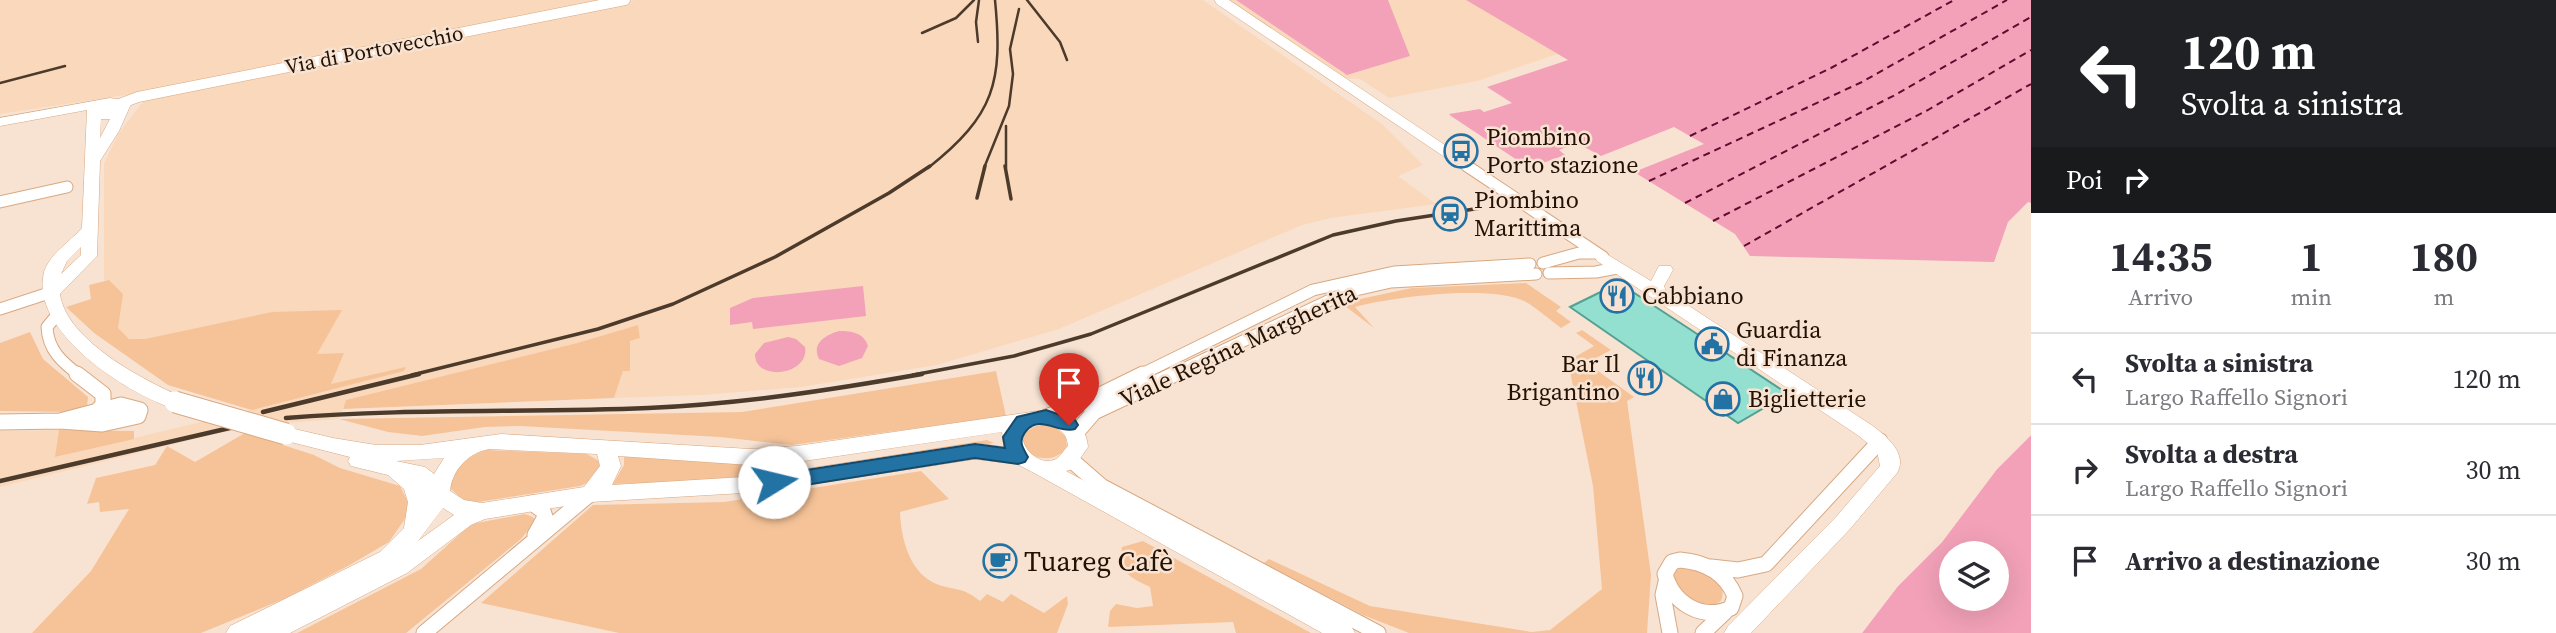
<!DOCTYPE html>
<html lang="it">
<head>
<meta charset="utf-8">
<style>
  :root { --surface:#fff; --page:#f2f2f3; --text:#2b2b33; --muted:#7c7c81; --line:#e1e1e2 }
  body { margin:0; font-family:"Source Serif 4",serif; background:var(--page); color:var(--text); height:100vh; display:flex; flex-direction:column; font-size:26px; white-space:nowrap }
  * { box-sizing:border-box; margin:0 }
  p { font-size:23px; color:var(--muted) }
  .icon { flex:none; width:38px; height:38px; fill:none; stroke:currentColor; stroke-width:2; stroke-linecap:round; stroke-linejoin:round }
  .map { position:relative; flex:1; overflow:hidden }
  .drawer { display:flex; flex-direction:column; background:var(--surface); width:525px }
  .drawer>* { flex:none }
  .top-card { background:#202124; color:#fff; overflow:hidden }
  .fabs { position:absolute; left:1939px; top:541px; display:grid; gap:14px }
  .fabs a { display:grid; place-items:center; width:70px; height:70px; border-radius:50%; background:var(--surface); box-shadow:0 7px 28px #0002; font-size:35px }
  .pin { position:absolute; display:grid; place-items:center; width:60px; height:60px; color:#fff; margin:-72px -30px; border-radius:50% 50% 50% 0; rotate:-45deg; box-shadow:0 0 7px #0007 }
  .pin .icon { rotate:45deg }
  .me { position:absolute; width:77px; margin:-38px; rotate:81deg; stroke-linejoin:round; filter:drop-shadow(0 0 5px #0008) }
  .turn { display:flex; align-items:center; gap:24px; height:147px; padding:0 35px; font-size:32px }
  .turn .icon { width:91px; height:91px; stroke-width:2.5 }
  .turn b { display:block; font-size:49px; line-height:60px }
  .then { display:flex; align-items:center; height:66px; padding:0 35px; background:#0003; gap:14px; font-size:26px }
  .eta { display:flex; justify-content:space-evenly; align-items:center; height:119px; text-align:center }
  .eta b { font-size:42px; font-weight:700; line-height:49px }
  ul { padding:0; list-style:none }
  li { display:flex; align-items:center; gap:21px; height:91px; padding:0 35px; border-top:2px solid var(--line) }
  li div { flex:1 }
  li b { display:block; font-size:26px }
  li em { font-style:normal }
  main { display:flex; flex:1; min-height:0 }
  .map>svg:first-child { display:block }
  .built { fill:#fad8bc }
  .green { fill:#f6c398 }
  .water { fill:#f2a1b8; fill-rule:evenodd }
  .pier { fill:#f8e3d3 }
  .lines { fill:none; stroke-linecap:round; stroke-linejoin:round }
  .ferry { stroke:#600c31; stroke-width:2; stroke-dasharray:7 5; stroke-linecap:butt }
  .building { fill:#93dfd0; stroke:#54a092; stroke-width:2 }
  .street-far2-casing { stroke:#d8a880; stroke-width:11 }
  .street-far1-casing { stroke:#d8a880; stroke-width:13 }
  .street-casing { stroke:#d8a880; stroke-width:17 }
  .secondary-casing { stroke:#d8a880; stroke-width:1 }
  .street-far2 { stroke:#fff; stroke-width:10 }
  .street-far1 { stroke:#fff; stroke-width:11 }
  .street { stroke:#fff; stroke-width:15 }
  .secondary { fill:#fff; fill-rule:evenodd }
  .rail-far2 { stroke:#4c3a2b; stroke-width:2.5 }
  .rail-far1 { stroke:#4c3a2b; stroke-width:3.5 }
  .rail { stroke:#4c3a2b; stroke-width:4.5 }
  .secondary-bridge-casing { stroke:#d8a880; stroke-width:23; stroke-linecap:butt }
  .secondary-bridge { stroke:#fff; stroke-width:21 }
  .route { fill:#2272a4; stroke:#164a6b; stroke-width:2 }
  .labels { text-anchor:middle; stroke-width:5; stroke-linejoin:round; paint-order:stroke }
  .far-street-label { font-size:21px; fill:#231203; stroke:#f8e3d3 }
  .poi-label { font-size:24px; fill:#231203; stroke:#f8e3d3; text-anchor:start }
  .street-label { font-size:24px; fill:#231203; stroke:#f8e3d3 }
  .near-poi-label { font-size:28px; fill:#231203; stroke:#f8e3d3; text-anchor:start }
</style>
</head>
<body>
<main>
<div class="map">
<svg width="2031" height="633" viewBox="0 0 2031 633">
  <rect width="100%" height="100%" fill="#f8e3d3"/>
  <path class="built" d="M 0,0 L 615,0 L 152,91 L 0,114 Z
    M 635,0 L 1203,0 L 1382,124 L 1423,165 L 1398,176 L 1436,204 L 1331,218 L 1302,225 L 1059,329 L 937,365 L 801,387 L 702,395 L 614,398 L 623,371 L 630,370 L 630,341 L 640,338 L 638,325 L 577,343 L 346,400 L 339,419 L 271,424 L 219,433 L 0,487 L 0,431 L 59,430 L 56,457 L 250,410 L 168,385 L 103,332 L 120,291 L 104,280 L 104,164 L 118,134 L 145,99 Z
    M 1226,0 L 1236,0 L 1347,75 L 1410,56 L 1388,0 L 1466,0 L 1558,54 L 1477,81 L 1389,98 L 1360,79 L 1341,78 Z"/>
  <path class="green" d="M 109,280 L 123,294 L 118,328 L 129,339 L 145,339 L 272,312 L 342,310 L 317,354 L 344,353 L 331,384 L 406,367 L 404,371 L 252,410 L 168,385 L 94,333 L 66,307 L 91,299 L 89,285 Z
    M 1526,283 L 1561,307 L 1556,311 L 1571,322 L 1561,328 C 1550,320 1538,309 1526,302 C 1492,284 1392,297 1355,307 L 1374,328 L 1341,303 L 1412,288 Z
    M 638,325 L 640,338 L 630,341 L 630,371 L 623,371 L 614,398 L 343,409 L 346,400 L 577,343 Z
    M 1582,330 L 1611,350 L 1587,363 L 1634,397 L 1627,401 L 1651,575 L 1647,633 L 1409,633 L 1363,615 L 1264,563 L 1269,559 L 1370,606 L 1532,632 L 1550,630 L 1602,589 L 1593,486 L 1568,361 L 1594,346 L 1576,333 Z
    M 30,332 L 43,359 L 88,397 L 87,407 L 77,412 L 0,411 L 0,343 Z
    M 996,371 L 1006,416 L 792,445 L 720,437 L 520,426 L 485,427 L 422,436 L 388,432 L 339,419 L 742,412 Z
    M 1042,425 L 1054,426 L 1066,437 L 1067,447 C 1058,460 1043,461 1030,454 L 1022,441 C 1024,431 1032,427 1042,425 Z
    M 59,430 L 134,431 L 134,439 L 55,457 Z
    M 245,433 L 314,455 L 340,468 L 400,486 L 407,500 L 409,513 L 389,542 L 348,566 L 284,599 L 201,633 L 32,633 L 91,571 L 129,509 L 100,512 L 99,502 L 87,504 L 96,478 L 155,465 L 167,446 L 195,462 Z
    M 987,440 L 994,443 L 741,480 L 613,484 L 624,465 L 624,454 L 812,468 Z
    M 486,450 L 587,454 L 599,461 L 600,469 L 591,481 L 580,486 L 478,502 L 463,500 L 451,489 C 450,468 469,456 486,450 Z
    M 921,471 L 949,499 L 900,512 C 901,539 910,575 939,585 C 958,591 962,587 980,601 L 987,594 L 1003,602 L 1011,594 L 1044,613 L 1067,596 L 1068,604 L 1057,633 L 619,633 L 481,603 L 593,505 L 724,502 Z
    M 525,514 L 533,517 L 535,521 L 521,539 L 406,633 L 297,633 L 421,569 L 471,524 Z
    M 1143,541 L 1311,633 L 1236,633 L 1233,622 L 1108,627 L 1110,611 L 1116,604 L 1137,608 L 1153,606 L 1150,587 C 1128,576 1119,573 1122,547 Z
    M 1684,567 C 1700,571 1730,578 1721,601 C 1709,609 1689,604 1679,592 C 1676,589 1674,580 1673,576 L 1676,570 Z"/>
  <path class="water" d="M 1236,0 L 1388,0 L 1410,56 L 1347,75 Z
    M 1466,0 L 2031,0 L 2031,203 L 2028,202 L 2008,222 L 1994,262 L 1750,256 L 1735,234 L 1634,172 L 1704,144 L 1674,127 L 1601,156 L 1577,143 L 1559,150 L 1565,155 L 1529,168 L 1451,116 L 1449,114 L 1480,109 L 1484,112 L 1512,103 L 1487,87 L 1568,60 Z
    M 863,286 L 866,316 L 753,329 L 752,322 L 730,325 L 730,308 L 753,298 Z
    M 839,331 C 852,331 864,333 868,346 L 862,358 L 839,366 L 819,359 C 811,343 826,335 839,331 Z
    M 788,337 L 796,339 L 805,347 C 810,375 755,383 755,354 L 764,343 Z
    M 2031,435 L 2031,633 L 1862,633 L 1898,586 L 1942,542 L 1997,469 ZM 1951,553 L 1997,553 L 1997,598 L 1951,598 Z"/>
  <path class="pier" d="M 2031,432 L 2031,435 L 1997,469 L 1942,542 L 1898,586 L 1862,633 L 1858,633 L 1895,584 L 1940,540 L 1994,466 Z"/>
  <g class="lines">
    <path class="ferry" d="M 1690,136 L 1831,68 L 1954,0
      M 1649,181 L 1862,82 L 2007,0
      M 1685,203 L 1895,95 L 2031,17
      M 1713,221 L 1928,110 L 2031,50
      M 1744,246 L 2031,84"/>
  </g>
  <path class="building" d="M 1619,283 L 1688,328 L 1788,394 L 1738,423 L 1570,307 Z"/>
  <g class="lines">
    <defs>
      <path id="street-far2" d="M 1220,0 L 1470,168
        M 122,103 L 138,97 L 625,0"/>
      <path id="street-far1" d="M 1467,166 L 1603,257
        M 0,202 L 67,187
        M 1543,263 L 1579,253 L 1593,253
        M 1549,273 L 1596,272 L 1617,268
        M 0,309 L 52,292
        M 57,315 L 47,327 C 48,350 62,362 79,375
        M 1140,375 L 1313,290 L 1394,272 L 1530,264
        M 1171,375 L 1347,292 L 1391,282 L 1536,274"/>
      <path id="street" d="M 77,374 L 103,394 L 103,405 L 96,412
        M 121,405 L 140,410 L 138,416 L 102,424 L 60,421 Z
        M 1046,417 L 1084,403 L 1143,374
        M 0,422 L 60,421
        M 1076,433 L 1094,412 L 1175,374
        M 1070,459 L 1101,486 L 1378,633
        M 532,503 L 543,511 L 545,517 L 535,535
        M 1680,560 C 1705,562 1725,572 1735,596 L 1731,608 C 1702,621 1673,604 1665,574 L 1672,562 Z
        M 1711,567 L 1738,570 L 1766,564 L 1880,441
        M 1666,582 L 1663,595 L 1670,633
        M 424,633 L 590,494
        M 1703,633 L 1725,612"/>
      <path id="secondary" d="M 110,98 L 129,101 L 131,104 L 119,131 L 100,161 L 97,256 L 60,294 C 66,340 143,380 182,397 L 184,402 L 182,407 L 175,409 C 127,394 29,331 44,272 C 50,253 70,242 82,228 L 87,110 L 0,126 L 0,118 ZM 101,119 L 110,119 L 100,138 ZM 81,247 L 81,255 L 61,274 L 67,261 Z
        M 1603,252 L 1651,281 L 1659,266 L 1671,266 L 1673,270 L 1664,286 L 1666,291 L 1873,426 C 1887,437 1908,454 1897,473 L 1850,529 L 1751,633 L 1724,633 L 1728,626 L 1836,517 L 1880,466 L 1877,451 L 1859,436 L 1597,261 L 1595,257 L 1597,253 Z
        M 1046,410 C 1068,414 1086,422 1088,447 L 1073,469 L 1066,471 L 1351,626 L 1355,633 L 1322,633 L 1036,474 L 1017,464 L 975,459 L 760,492 L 590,502 L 485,519 L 471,525 L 407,573 L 290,633 L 226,633 L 230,626 L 380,552 L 404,528 L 408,502 L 404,489 L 388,475 L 351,466 L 348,461 L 350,457 L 279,439 L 276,434 L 279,429 L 286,427 L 333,438 L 376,445 L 420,445 L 501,434 L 750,449 L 797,446 ZM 1046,424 C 1058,427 1067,432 1068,446 C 1064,450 1061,456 1056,459 C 1040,467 1022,449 1022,435 L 1028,428 ZM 1002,432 L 1004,447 L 975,443 L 760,476 L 612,485 L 621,466 L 618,456 L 750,465 L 797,462 ZM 489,449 L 597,454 L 600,466 L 584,487 L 482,503 L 464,500 L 450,491 C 452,470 468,453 489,449 ZM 444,458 L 434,474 L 425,467 L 396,461 ZM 443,508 L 454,515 L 418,541 Z"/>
    </defs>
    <use href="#street-far2" class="street-far2-casing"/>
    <use href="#street-far1" class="street-far1-casing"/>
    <use href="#street" class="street-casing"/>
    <use href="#secondary" class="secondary-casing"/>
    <use href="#street-far2" class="street-far2"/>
    <use href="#street-far1" class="street-far1"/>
    <use href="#street" class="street"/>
    <use href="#secondary" class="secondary"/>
    <path class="rail-far2" d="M 1027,0 L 1060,42 L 1067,60
      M 922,33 L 956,18 L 974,0
      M 978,42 L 976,22 L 979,0
      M 0,83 L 65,66
      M 928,168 C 995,115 1003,82 995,0
      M 984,168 L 1009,106 L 1013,74 L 1010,49 L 1019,9
      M 1006,168 L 1006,126"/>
    <path class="rail-far1" d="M 1005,166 L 1011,199
      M 977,198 L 985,166
      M 412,375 L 598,329 L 673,304 L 775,257 L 889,193 L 930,166
      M 913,375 L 1014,356 L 1091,334 L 1333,235 L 1396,221 L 1481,208"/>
    <path class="rail" d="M 263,412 L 419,374
      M 286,418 C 407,408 527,413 648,408 C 740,404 831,390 922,374
      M 0,481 L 234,427"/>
    <defs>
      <path id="secondary-bridge" d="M 175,402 L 286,434"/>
    </defs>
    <use href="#secondary-bridge" class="secondary-bridge-casing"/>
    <use href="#secondary-bridge" class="secondary-bridge"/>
  </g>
  <path class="route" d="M 1046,410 L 1075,420 L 1078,425 L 1075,429 C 1058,434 1040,414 1026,431 C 1018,441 1022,447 1028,457 L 1025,462 L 1018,464 L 975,458 L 774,490 L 768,487 L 765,482 L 768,477 L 774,475 L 975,444 L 1005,448 L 1003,437 L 1017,417 Z"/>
  <defs>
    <symbol id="bus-ring" viewBox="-11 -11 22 22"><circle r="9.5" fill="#f8e3d3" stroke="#2272a4" stroke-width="1.5"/><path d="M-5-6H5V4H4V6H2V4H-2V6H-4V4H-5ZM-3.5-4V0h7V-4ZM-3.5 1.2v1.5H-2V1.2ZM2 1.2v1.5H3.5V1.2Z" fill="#2272a4"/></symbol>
    <symbol id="station-ring" viewBox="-11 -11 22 22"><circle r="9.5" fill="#f8e3d3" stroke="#2272a4" stroke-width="1.5"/><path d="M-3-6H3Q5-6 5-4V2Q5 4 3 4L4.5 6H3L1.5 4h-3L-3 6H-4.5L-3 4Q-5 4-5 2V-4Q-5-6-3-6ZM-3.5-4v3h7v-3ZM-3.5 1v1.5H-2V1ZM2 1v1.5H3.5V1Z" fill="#2272a4"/></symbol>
    <symbol id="restaurant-ring" viewBox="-11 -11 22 22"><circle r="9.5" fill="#f8e3d3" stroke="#2272a4" stroke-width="1.5"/><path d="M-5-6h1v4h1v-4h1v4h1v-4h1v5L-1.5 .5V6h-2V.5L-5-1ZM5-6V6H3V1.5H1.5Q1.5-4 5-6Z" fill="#2272a4"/></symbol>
    <symbol id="civic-ring" viewBox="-11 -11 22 22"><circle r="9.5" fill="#f8e3d3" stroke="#2272a4" stroke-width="1.5"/><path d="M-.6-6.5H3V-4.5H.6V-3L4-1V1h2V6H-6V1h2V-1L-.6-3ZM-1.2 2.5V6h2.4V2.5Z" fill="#2272a4"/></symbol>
    <symbol id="shop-ring" viewBox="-11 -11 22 22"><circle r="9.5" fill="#f8e3d3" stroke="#2272a4" stroke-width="1.5"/><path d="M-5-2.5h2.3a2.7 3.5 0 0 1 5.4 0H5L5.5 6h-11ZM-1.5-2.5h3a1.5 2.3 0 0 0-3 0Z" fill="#2272a4"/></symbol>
    <symbol id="cafe-ring" viewBox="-11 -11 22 22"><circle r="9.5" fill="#f8e3d3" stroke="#2272a4" stroke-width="1.5"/><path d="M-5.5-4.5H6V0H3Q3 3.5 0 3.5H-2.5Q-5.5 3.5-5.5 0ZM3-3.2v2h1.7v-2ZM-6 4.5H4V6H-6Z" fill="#2272a4"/></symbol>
  </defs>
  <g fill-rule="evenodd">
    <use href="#bus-ring" x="1442" y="132" width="38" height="38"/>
    <use href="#station-ring" x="1431" y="195" width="38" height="38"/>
    <use href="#restaurant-ring" x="1598" y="277" width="38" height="38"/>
    <use href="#civic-ring" x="1693" y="325" width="38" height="38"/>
    <use href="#restaurant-ring" x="1626" y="359" width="38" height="38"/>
    <use href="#shop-ring" x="1704" y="380" width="38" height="38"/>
    <use href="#cafe-ring" x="981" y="542" width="38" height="38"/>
  </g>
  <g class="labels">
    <g class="far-street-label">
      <text transform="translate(374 50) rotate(-11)" y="7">Via di Portovecchio</text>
    </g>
    <g class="poi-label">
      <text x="1486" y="145">Piombino<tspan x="1486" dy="28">Porto stazione</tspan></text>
      <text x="1474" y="208">Piombino<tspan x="1474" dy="28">Marittima</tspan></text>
      <text x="1642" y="304">Cabbiano</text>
      <text x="1736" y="338">Guardia<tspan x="1736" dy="28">di Finanza</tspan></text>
      <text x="1620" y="372" text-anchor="end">Bar Il<tspan x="1620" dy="28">Brigantino</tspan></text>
      <text x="1748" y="407">Biglietterie</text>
    </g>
    <g class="street-label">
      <text transform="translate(1238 346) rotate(-25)" y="8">Viale Regina Margherita</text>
    </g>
    <g class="near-poi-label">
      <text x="1024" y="571">Tuareg Cafè</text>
    </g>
  </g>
</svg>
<div class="fabs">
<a><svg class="icon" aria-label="layers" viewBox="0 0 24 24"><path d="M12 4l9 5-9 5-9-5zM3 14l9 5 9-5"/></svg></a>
</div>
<div class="pin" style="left:1069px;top:425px;background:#d93025"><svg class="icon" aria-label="arrive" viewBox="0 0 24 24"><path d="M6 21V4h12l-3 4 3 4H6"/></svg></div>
<svg class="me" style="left:774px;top:482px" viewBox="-20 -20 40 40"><circle r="19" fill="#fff"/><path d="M0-13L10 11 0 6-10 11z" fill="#2272a4"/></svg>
</div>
<section class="drawer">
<div class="top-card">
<div class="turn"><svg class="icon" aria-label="left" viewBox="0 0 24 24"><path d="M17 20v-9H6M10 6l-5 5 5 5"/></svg><div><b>120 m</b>Svolta a sinistra</div></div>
<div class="then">Poi<svg class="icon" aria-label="right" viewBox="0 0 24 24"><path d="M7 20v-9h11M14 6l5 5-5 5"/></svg></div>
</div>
<div class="eta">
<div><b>14:35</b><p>Arrivo</p></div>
<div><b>1</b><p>min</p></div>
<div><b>180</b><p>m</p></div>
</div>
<ul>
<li><svg class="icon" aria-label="left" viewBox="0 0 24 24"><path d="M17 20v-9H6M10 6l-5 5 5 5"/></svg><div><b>Svolta a sinistra</b><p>Largo Raffello Signori</p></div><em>120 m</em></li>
<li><svg class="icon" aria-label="right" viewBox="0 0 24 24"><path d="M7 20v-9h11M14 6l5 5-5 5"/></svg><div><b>Svolta a destra</b><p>Largo Raffello Signori</p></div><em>30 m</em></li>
<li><svg class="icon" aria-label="arrive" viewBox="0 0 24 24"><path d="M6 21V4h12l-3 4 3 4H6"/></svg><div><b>Arrivo a destinazione</b></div><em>30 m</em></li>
</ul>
</section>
</main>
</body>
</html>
